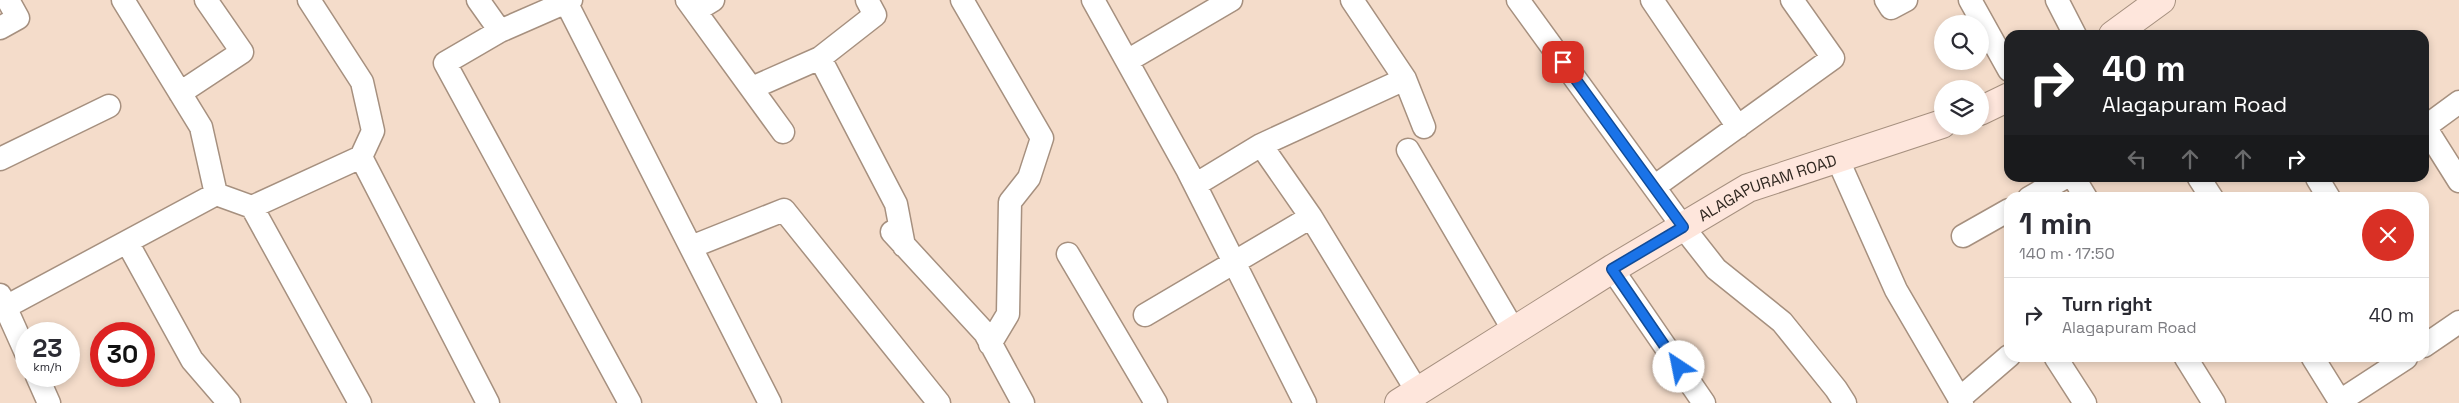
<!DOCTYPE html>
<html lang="en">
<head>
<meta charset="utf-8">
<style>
  :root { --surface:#fff; --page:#f2f2f3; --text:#2b2b33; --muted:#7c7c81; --line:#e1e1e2 }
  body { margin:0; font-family:"Space Grotesk",sans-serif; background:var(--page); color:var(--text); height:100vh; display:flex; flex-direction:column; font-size:19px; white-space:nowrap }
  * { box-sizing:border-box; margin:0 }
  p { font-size:16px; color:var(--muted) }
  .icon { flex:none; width:28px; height:28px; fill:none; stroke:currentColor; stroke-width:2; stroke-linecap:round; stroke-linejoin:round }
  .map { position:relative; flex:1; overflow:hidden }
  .drawer { position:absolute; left:2004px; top:192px; width:425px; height:170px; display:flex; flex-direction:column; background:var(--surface); border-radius:15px; box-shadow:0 2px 8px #0003 }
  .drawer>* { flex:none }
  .guide { position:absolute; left:2004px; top:30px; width:425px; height:152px; border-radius:15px; box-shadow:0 2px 8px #0003; background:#202124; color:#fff; overflow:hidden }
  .fabs { position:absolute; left:1934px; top:15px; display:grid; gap:10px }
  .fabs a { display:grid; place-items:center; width:55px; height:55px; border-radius:50%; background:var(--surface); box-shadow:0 2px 8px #0003; font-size:25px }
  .speed { position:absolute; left:15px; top:322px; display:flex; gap:10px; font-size:25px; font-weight:700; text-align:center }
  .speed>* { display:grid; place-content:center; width:65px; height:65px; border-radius:50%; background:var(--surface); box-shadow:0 2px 8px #0003; line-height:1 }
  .speed small { font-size:12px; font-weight:400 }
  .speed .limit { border:8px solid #d22; background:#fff; color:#111 }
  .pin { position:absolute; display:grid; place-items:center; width:42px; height:42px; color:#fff; margin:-21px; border-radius:10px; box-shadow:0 2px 8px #0006 }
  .me { position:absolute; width:55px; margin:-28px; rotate:326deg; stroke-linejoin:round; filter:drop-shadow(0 0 4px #0008) }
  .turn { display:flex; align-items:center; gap:18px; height:105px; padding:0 15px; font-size:22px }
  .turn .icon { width:65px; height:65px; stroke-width:2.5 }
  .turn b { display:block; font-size:35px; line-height:42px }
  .lanes { display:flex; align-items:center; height:48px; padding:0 15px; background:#0003; justify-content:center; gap:25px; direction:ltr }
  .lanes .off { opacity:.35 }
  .round { display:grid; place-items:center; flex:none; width:52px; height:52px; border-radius:26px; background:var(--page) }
  .head { display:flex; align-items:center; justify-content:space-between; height:85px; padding:0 15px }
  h1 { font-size:30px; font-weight:600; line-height:38px }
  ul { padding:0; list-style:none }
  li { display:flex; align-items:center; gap:15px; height:75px; padding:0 15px; border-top:1px solid var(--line) }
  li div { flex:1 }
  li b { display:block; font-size:19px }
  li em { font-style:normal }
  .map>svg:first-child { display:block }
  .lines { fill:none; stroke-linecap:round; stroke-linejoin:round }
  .minor-casing { stroke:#a6907f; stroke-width:25 }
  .secondary-casing { stroke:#a6907f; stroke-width:30 }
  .minor { stroke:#fff; stroke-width:22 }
  .secondary { stroke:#fee6dc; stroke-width:28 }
  .route-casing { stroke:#114b97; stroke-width:12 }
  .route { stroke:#1a73e8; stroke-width:9 }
  .labels { text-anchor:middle; stroke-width:4.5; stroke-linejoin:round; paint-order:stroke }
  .street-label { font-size:16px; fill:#312821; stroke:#fdeadb }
</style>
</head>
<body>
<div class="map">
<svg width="2459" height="403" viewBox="0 0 2459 403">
  <rect width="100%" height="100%" fill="#f4dcca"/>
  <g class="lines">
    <defs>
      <path id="minor" d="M 123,0 L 201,127 L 216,194
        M 478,0 L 500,31 L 445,63 L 630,403
        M 687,0 L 783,132
        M 962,0 L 1042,138 L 1029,178 L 1010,202 L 1008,314 L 990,344
        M 1093,0 L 1188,171 L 1305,403
        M 1352,0 L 1405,79 L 1424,127
        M 1518,0 L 1683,227 L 1716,269 L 1782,322 L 1836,389 L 1845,403
        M 1652,0 L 1738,127
        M 1886,0 L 1891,8 L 1906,0
        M 1970,0 L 2009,70
        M 2057,0 L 2075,35
        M 566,2 L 770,403
        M 695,11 L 713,0
        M 0,28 L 18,18 L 8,0
        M 500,31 L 571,0
        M 820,58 L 896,204 L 904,246
        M 1127,61 L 1231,0
        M 1405,79 L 1261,145 L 1311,217 L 1417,391
        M 752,88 L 820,58 L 875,15 L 867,0
        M 180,93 L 242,52 L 206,0
        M 2459,102 L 2425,127 L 2459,181
        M 1408,150 L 1514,331
        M 361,157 L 488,403
        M 0,159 L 109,106
        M 1838,160 L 1896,290 L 1962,403
        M 2074,178 L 2086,198
        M 2199,178 L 2212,198
        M 2317,178 L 2329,198
        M 1195,185 L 1261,145
        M 1654,187 L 1833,58 L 1792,0
        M 2029,198 L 2064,178
        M 252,207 L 360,403
        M 892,232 L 985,333 L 1023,403
        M 1963,236 L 2009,210
        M 127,242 L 192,360 L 229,403
        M 691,247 L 784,210 L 939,403
        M 1068,254 L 1156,403
        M 1612,269 L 1704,403
        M 0,295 L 26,353
        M 0,310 L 216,194 L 252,207 L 361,157 L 373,131 L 362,82 L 309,0
        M 1145,315 L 1311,217
        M 2424,346 L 2459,322
        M 2056,358 L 2085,403
        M 2186,358 L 2214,403
        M 2313,358 L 2341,403
        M 37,376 L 49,403
        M 1959,399 L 2009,356
        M 2340,401 L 2406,358"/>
      <g id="secondary">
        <path d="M 2113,35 L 2161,0"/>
        <path d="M 1980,111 L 2009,97"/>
        <path id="s1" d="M 1399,403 L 1612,269 L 1748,188 L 1942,124"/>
      </g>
    </defs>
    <use href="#minor" class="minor-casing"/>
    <use href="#secondary" class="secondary-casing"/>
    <use href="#minor" class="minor"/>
    <use href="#secondary" class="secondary"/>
  </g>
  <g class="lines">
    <defs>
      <path id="route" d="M 1563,62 L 1683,227 L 1612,269 L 1679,367"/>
    </defs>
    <use href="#route" class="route-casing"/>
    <use href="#route" class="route"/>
  </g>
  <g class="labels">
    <g class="street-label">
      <text dy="6" stroke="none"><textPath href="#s1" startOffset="428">ALAGAPURAM ROAD</textPath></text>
    </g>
  </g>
</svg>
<div class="fabs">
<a><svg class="icon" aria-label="search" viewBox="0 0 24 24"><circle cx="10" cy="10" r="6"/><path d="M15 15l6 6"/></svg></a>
<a><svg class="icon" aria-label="layers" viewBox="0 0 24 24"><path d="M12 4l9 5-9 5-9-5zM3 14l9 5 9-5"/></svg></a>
</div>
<div class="speed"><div>23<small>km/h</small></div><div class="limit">30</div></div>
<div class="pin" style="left:1563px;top:62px;background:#d93025"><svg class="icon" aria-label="arrive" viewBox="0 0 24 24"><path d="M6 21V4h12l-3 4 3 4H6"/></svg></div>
<svg class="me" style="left:1679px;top:367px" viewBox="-20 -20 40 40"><circle r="19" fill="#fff"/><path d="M0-13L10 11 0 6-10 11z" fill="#1a73e8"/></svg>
<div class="guide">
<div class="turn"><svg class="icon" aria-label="right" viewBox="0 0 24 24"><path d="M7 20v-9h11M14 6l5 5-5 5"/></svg><div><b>40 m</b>Alagapuram Road</div></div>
<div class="lanes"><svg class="icon off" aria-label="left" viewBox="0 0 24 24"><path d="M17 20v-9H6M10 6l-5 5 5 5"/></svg><svg class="icon off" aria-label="ahead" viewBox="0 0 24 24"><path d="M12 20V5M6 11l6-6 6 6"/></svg><svg class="icon off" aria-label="ahead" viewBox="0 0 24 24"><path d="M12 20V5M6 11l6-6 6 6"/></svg><svg class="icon" aria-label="right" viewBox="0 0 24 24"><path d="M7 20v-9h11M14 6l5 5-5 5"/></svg></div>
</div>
<section class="drawer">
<div class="head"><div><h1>1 min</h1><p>140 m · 17:50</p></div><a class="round" style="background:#d93025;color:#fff"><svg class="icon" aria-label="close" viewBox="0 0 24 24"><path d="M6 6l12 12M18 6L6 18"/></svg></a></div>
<ul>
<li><svg class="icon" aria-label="right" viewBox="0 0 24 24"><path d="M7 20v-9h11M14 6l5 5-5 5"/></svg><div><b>Turn right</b><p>Alagapuram Road</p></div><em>40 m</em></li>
</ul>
</section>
</div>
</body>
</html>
